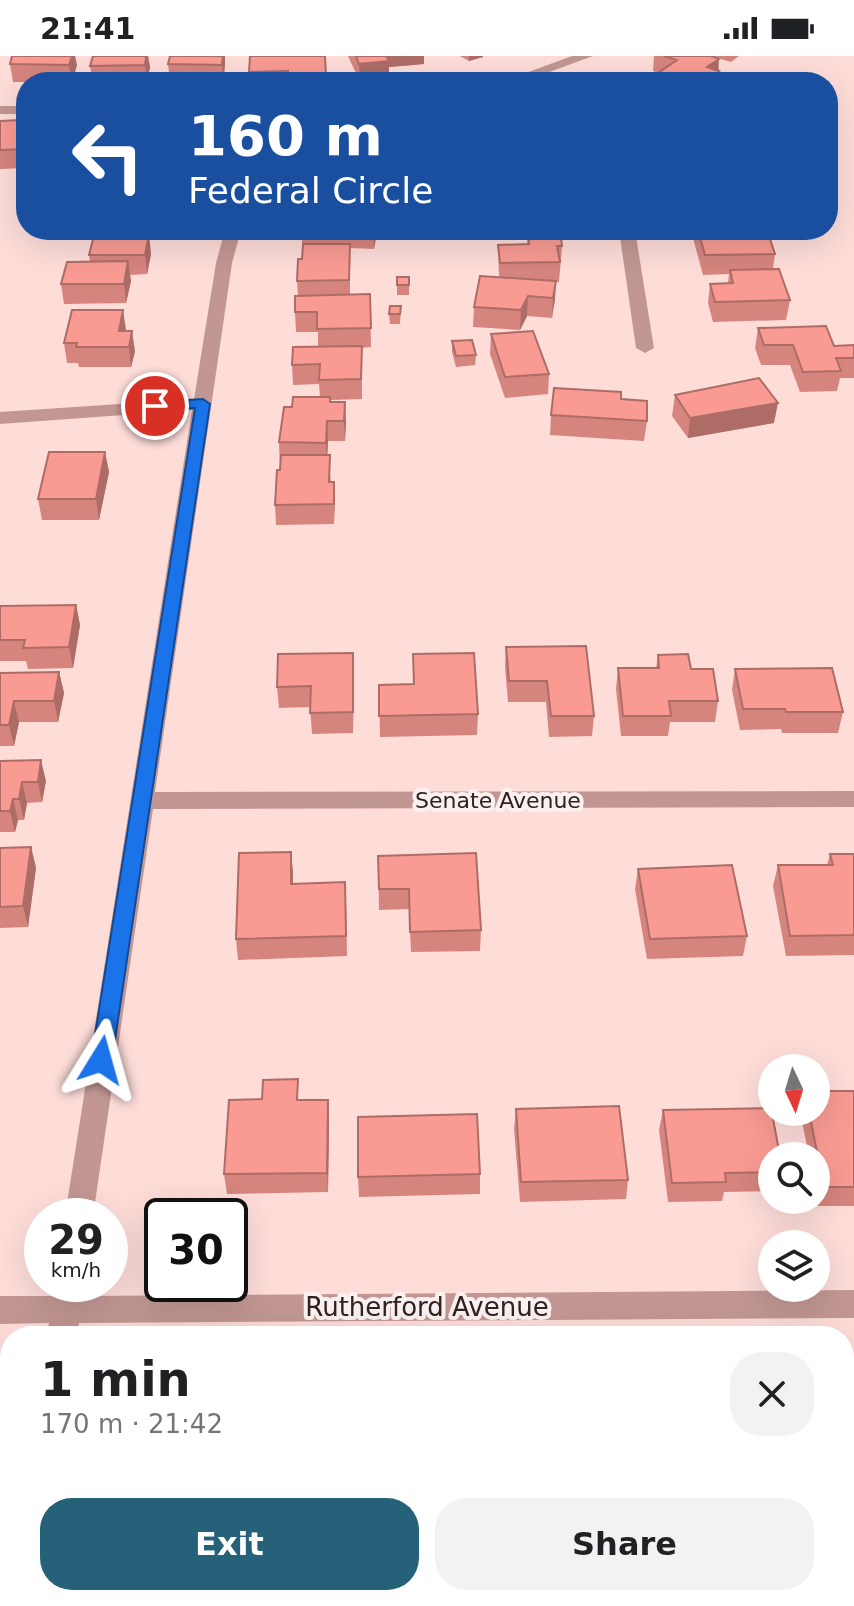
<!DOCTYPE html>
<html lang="en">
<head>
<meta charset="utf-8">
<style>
  :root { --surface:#fff; --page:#f2f2f2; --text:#202124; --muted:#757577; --accent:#256178 }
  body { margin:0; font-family:"DejaVu Sans",sans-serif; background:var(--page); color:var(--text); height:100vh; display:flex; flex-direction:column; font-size:30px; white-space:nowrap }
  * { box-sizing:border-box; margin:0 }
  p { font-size:26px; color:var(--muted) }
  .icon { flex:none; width:44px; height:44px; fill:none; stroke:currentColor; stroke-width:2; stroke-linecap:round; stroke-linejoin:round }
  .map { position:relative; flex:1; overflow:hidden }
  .panel { position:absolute; left:0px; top:1270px; width:854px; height:280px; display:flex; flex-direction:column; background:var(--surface); border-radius:32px 32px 0 0; box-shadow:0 8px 32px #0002 }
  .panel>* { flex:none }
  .guide { position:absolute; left:16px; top:16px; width:822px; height:168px; border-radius:32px; box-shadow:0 8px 32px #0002; background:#1a4fa0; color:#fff; overflow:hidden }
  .needle { width:52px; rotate:176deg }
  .tools { position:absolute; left:758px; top:998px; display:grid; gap:16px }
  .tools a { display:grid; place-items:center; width:72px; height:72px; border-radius:50%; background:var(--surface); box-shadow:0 8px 32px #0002; font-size:40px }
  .speed { position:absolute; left:24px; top:1142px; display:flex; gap:16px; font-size:40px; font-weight:700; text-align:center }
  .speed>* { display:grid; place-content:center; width:104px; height:104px; border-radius:50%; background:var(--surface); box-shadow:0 8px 32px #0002; line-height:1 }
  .speed small { font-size:20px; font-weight:400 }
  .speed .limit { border:4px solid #111; border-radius:12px; background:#fff; color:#111 }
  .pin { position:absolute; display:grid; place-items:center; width:68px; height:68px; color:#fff; margin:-34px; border:4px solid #fff; border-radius:50%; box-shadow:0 2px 8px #0007 }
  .me { position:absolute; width:88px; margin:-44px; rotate:8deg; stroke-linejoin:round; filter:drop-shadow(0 0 6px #0008) }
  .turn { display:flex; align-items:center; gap:28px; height:168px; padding:0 40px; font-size:36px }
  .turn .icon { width:104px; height:104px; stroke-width:2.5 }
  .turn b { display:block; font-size:56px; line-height:68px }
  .round { display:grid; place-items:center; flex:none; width:84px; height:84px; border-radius:32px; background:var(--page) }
  .headline { display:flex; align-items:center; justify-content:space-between; height:136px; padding:0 40px }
  h1 { font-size:48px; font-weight:800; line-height:60px }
  .cta { display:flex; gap:16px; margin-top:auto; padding:16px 40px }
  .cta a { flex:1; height:92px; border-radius:32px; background:var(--accent); color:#fff; font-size:32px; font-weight:800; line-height:92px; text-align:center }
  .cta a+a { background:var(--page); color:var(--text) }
  .status { display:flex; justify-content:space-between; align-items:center; height:56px; padding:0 40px; background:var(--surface); direction:ltr }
  .status svg { height:22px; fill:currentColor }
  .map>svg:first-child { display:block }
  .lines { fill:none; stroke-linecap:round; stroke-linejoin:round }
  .minor { fill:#c29793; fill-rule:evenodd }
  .wall { fill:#d6857e }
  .shaded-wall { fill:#ae6c67 }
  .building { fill:#f99b93; stroke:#ae6c67; stroke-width:2 }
  .route { fill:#1a73e8; stroke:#114b97; stroke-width:2 }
  .labels { text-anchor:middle; stroke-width:8; stroke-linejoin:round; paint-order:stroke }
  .street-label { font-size:22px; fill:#312221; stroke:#f9f0f0 }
  .near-street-label { font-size:26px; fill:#312221; stroke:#f9f0f0 }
</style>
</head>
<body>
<div class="status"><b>21:41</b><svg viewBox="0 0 49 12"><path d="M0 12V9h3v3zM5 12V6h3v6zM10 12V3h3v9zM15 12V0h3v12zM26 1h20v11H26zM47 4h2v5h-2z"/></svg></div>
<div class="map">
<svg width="854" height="1550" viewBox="0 0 854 1550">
  <rect width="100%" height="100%" fill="#feddd9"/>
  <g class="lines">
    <path class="minor" d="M 572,0 L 593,0 L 522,26 L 501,26 Z
      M 0,50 L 26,50 L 26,58 L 0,58 Z
      M 225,174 L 241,174 L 232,207 L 155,736 L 854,735 L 854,751 L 153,753 L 93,1160 L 65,1160 L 192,354 L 0,368 L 0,356 L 194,343 L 216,207 Z
      M 619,174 L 635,174 L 654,292 L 645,297 L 636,292 Z
      M 54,1228 L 84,1228 L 82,1240 L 854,1234 L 854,1262 L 79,1267 L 77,1280 L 47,1280 L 49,1267 L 0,1268 L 0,1240 L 52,1240 Z
      M 10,1533 L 10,1540 L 41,1540 L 39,1550 L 5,1550 Z"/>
  </g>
  <path class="wall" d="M 93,0 L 148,0 L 150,11 L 147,26 L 93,26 L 90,10 Z
    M 325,0 L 326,26 L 249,26 L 249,16 Z
    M 348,0 L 424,0 L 424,8 L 389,11 L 389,23 L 360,26 Z
    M 460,0 L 483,0 L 483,1 L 469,5 Z
    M 654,0 L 739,0 L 731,6 L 718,2 L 719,15 L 717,26 L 657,26 L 658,17 L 653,15 Z
    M 10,8 L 77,9 L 72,26 L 13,26 Z
    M 168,8 L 225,8 L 224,26 L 170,26 Z
    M 0,65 L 26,68 L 26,112 L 0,113 Z
    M 302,174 L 392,174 L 391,177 L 377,177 L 374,193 L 350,192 L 350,239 L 370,238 L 371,291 L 362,292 L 362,343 L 331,344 L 331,346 L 346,366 L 345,385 L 328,385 L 327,399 L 331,426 L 334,426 L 334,468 L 276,469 L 275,449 L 280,414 L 279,386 L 292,351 L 320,341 L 319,328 L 293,329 L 292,309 L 318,290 L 318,276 L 296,276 L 295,256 L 298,240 L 297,225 L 302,203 Z
    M 439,174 L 457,174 L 457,178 L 439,178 Z
    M 694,174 L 767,174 L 775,198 L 773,213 L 790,244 L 786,264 L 713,266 L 708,247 L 710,228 L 728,227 L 729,218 L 703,219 L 693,182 Z
    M 528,175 L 562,190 L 559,226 L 556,226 L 552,262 L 527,260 L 520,274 L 473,271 L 474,251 L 499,221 L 498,189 L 527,188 Z
    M 151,198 L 147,218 L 130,219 L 131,225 L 126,247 L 64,248 L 61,228 L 90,206 L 89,199 Z
    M 397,221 L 409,221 L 409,239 L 397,239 Z
    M 401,250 L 400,268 L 390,268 L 389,258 Z
    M 758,272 L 834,290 L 854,289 L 854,322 L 840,322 L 837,335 L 800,336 L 790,309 L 761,309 L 755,292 Z
    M 126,275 L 135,295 L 131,311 L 79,311 L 78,307 L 67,307 L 64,287 Z
    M 491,278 L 549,318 L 548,338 L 505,342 L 490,298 Z
    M 452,285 L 476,299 L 475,309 L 456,311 L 452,296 Z
    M 675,339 L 774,367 L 688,382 L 672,360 Z
    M 621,343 L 647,365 L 644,385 L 550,379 L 551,359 Z
    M 105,396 L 109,416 L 99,464 L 42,464 L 38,443 Z
    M 76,549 L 80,569 L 73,612 L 28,613 L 26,605 L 0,605 L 0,550 Z
    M 506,591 L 594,660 L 592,680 L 549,681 L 546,646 L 508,646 L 505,611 Z
    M 353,597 L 353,677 L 312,678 L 310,651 L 279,652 L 277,631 Z
    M 658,599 L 691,613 L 718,645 L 715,666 L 670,666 L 668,680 L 621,680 L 616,633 L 618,612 L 656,612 Z
    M 735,613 L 843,656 L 838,677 L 782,677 L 781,673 L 740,674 L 732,634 Z
    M 59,616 L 64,637 L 58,666 L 19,666 L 14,690 L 0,690 L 0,617 Z
    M 413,628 L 478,658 L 477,679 L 380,681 L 379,629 Z
    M 0,705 L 46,725 L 42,746 L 27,747 L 24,764 L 18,764 L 15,776 L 0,776 Z
    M 31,791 L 36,812 L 28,871 L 0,872 L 0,792 Z
    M 830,798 L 854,798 L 854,899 L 786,900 L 773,830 L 778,809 L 827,809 Z
    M 378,800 L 481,874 L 480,895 L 411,896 L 409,853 L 379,854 Z
    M 638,813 L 747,880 L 743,900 L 647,903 L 635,833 Z
    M 293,816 L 293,828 L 346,846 L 347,900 L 238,904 L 236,883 Z
    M 854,1035 L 854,1150 L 818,1150 L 816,1139 L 816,1100 L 809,1100 L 800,1056 L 816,1056 Z
    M 300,1044 L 329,1064 L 328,1136 L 227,1138 L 224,1118 Z
    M 516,1053 L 628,1124 L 626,1143 L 520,1146 L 514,1073 Z
    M 663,1054 L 772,1100 L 772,1135 L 724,1136 L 722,1145 L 668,1146 L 659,1074 Z
    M 480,1118 L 480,1138 L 359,1141 L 358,1121 Z"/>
  <path class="shaded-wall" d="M 72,0 L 75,0 L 77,9 L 72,26 L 69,9 Z
    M 146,0 L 148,0 L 150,11 L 147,26 L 145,9 Z
    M 223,0 L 225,0 L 225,8 L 223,26 L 222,9 Z
    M 384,0 L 424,0 L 424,8 L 389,11 L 389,23 L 360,26 L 359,8 Z
    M 469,0 L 483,0 L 483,1 L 469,5 Z
    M 719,3 L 717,26 L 707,26 L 707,11 Z
    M 695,19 L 694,26 L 685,26 L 685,25 Z
    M 373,174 L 377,174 L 374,193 Z
    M 149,178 L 151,198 L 147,218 L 145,199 Z
    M 128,205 L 131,225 L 126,247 L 124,228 Z
    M 556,225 L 555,244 L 552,262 L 553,242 Z
    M 528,240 L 527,260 L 520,274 L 521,254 Z
    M 123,254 L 126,274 L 122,291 L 119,275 Z
    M 132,275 L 135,295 L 131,311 L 129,291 Z
    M 345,346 L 346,366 L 345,385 L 344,365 Z
    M 778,347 L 774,367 L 688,382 L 690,362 Z
    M 327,365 L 328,385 L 327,407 L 326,387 Z
    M 105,396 L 109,416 L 99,464 L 96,443 Z
    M 334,426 L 335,446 L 334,468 Z
    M 76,549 L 80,569 L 73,612 L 69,591 Z
    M 353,597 L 354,618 L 353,677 Z
    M 59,616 L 64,637 L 58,666 L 54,645 Z
    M 14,645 L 19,666 L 14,690 L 9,669 Z
    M 41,704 L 46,725 L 42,746 L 38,726 Z
    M 22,726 L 27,747 L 24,764 L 19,743 Z
    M 13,743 L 18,764 L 15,776 L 10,755 Z
    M 31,791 L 36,812 L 28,871 L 23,850 Z
    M 291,796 L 293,816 L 293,848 L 291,828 Z
    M 328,1044 L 329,1064 L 328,1136 L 327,1117 Z"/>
  <path class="building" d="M 12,0 L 72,0 L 69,9 L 10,8 Z
    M 93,0 L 146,0 L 145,9 L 90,10 Z
    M 170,0 L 223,0 L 222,9 L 168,8 Z
    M 250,0 L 325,0 L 326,20 L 288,21 L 288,15 L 249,16 Z
    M 356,0 L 386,0 L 389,5 L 359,8 Z
    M 664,0 L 711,0 L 719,3 L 707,11 L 719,15 L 707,23 L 695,19 L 685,25 L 658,17 L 677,4 Z
    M 20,64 L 19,68 L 26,68 L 26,93 L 0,94 L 0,65 Z
    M 302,174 L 338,174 L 337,178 L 302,176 Z
    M 560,174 L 562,190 L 557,190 L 560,206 L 500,207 L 498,189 L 529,188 L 528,175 Z
    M 698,174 L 767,174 L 775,198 L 705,199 Z
    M 149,178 L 145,199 L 89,199 L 94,179 Z
    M 303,188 L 350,188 L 349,224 L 297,225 L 298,203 L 302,203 Z
    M 128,205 L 124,228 L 61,228 L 67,206 Z
    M 779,213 L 790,244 L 715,246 L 710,228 L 733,227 L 730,214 Z
    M 480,220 L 556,225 L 553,242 L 528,240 L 521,254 L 474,251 Z
    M 397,221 L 409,221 L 409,229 L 397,229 Z
    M 370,238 L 371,272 L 317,273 L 317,256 L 295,256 L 295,240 Z
    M 390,250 L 401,250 L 400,258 L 389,258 Z
    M 72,254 L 123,254 L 119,275 L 132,275 L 129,291 L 76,291 L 77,287 L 64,287 Z
    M 826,270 L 834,290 L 854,289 L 854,302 L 836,302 L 841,315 L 803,316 L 793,289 L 764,289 L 758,272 Z
    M 533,275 L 549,318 L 505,321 L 491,278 Z
    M 472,284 L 476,299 L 456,300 L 452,285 Z
    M 362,290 L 361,323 L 319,324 L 320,308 L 292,309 L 293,291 Z
    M 759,322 L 778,347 L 690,362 L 675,339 Z
    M 554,332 L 621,336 L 621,343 L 647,345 L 647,365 L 551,359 Z
    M 293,341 L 330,341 L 330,346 L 345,346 L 344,365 L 327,365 L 326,387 L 279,386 L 284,351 L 292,351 Z
    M 49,396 L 105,396 L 96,443 L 38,443 Z
    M 281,399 L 330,399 L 329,426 L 334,426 L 334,448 L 275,449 L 277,414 L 280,414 Z
    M 76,549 L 69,591 L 23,592 L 25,584 L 0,584 L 0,550 Z
    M 586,590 L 594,660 L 551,660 L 547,625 L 509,625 L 506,591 Z
    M 353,597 L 353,656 L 310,657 L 311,630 L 277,631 L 278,598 Z
    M 474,597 L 478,658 L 379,660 L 379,629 L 414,628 L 413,598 Z
    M 688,598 L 691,613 L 713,613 L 718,645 L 669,645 L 671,660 L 623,660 L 618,612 L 659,612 L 658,599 Z
    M 832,612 L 843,656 L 786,656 L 785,653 L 743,653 L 735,613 Z
    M 59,616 L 54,645 L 14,645 L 9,669 L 0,669 L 0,617 Z
    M 41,704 L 38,726 L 22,726 L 19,743 L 13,743 L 10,755 L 0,755 L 0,705 Z
    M 31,791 L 23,850 L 0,851 L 0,792 Z
    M 291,796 L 291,828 L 345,826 L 346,880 L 236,883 L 239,797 Z
    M 476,797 L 481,874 L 410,876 L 409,833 L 379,833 L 378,800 Z
    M 830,798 L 854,798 L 854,879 L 790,880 L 778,809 L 833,809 Z
    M 732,809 L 747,880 L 650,883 L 638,813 Z
    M 298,1023 L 297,1044 L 328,1044 L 327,1117 L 224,1118 L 229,1044 L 262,1043 L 263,1024 Z
    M 816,1035 L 854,1035 L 854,1131 L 824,1131 L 809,1056 L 816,1056 Z
    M 619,1050 L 628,1124 L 521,1126 L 516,1053 Z
    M 771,1052 L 780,1100 L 772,1100 L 772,1116 L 725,1117 L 726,1126 L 672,1127 L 663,1054 Z
    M 477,1058 L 480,1118 L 358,1121 L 358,1061 Z"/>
  <path class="route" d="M 203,343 L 210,348 L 112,1004 L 109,1010 L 101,1012 L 94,1010 L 91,1004 L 195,352 L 155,355 L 148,350 L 155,346 Z"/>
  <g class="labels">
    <g class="street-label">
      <text x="498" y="752">Senate Avenue</text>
    </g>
    <g class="near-street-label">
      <text x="427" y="1260">Rutherford Avenue</text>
    </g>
  </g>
</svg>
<div class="tools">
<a><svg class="needle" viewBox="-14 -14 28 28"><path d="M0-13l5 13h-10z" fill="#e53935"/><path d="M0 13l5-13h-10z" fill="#757577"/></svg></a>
<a><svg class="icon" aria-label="search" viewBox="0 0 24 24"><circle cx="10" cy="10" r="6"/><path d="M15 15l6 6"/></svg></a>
<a><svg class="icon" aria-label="layers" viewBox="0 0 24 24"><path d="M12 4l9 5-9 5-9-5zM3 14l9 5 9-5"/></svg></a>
</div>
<div class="speed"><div>29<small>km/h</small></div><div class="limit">30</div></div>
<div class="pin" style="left:155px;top:350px;background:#d93025"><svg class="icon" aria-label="arrive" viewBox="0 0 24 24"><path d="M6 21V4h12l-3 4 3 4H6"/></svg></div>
<svg class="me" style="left:101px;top:1004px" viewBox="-20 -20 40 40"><path d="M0-17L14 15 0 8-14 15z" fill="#1a73e8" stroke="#fff" stroke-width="4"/></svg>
<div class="guide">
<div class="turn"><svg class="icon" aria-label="left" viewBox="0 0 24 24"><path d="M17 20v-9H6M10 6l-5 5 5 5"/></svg><div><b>160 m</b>Federal Circle</div></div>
</div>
<section class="panel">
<div class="headline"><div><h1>1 min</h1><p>170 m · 21:42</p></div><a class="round"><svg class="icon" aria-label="close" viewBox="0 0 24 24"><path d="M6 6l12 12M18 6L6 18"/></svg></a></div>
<div class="cta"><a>Exit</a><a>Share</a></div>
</section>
</div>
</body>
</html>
